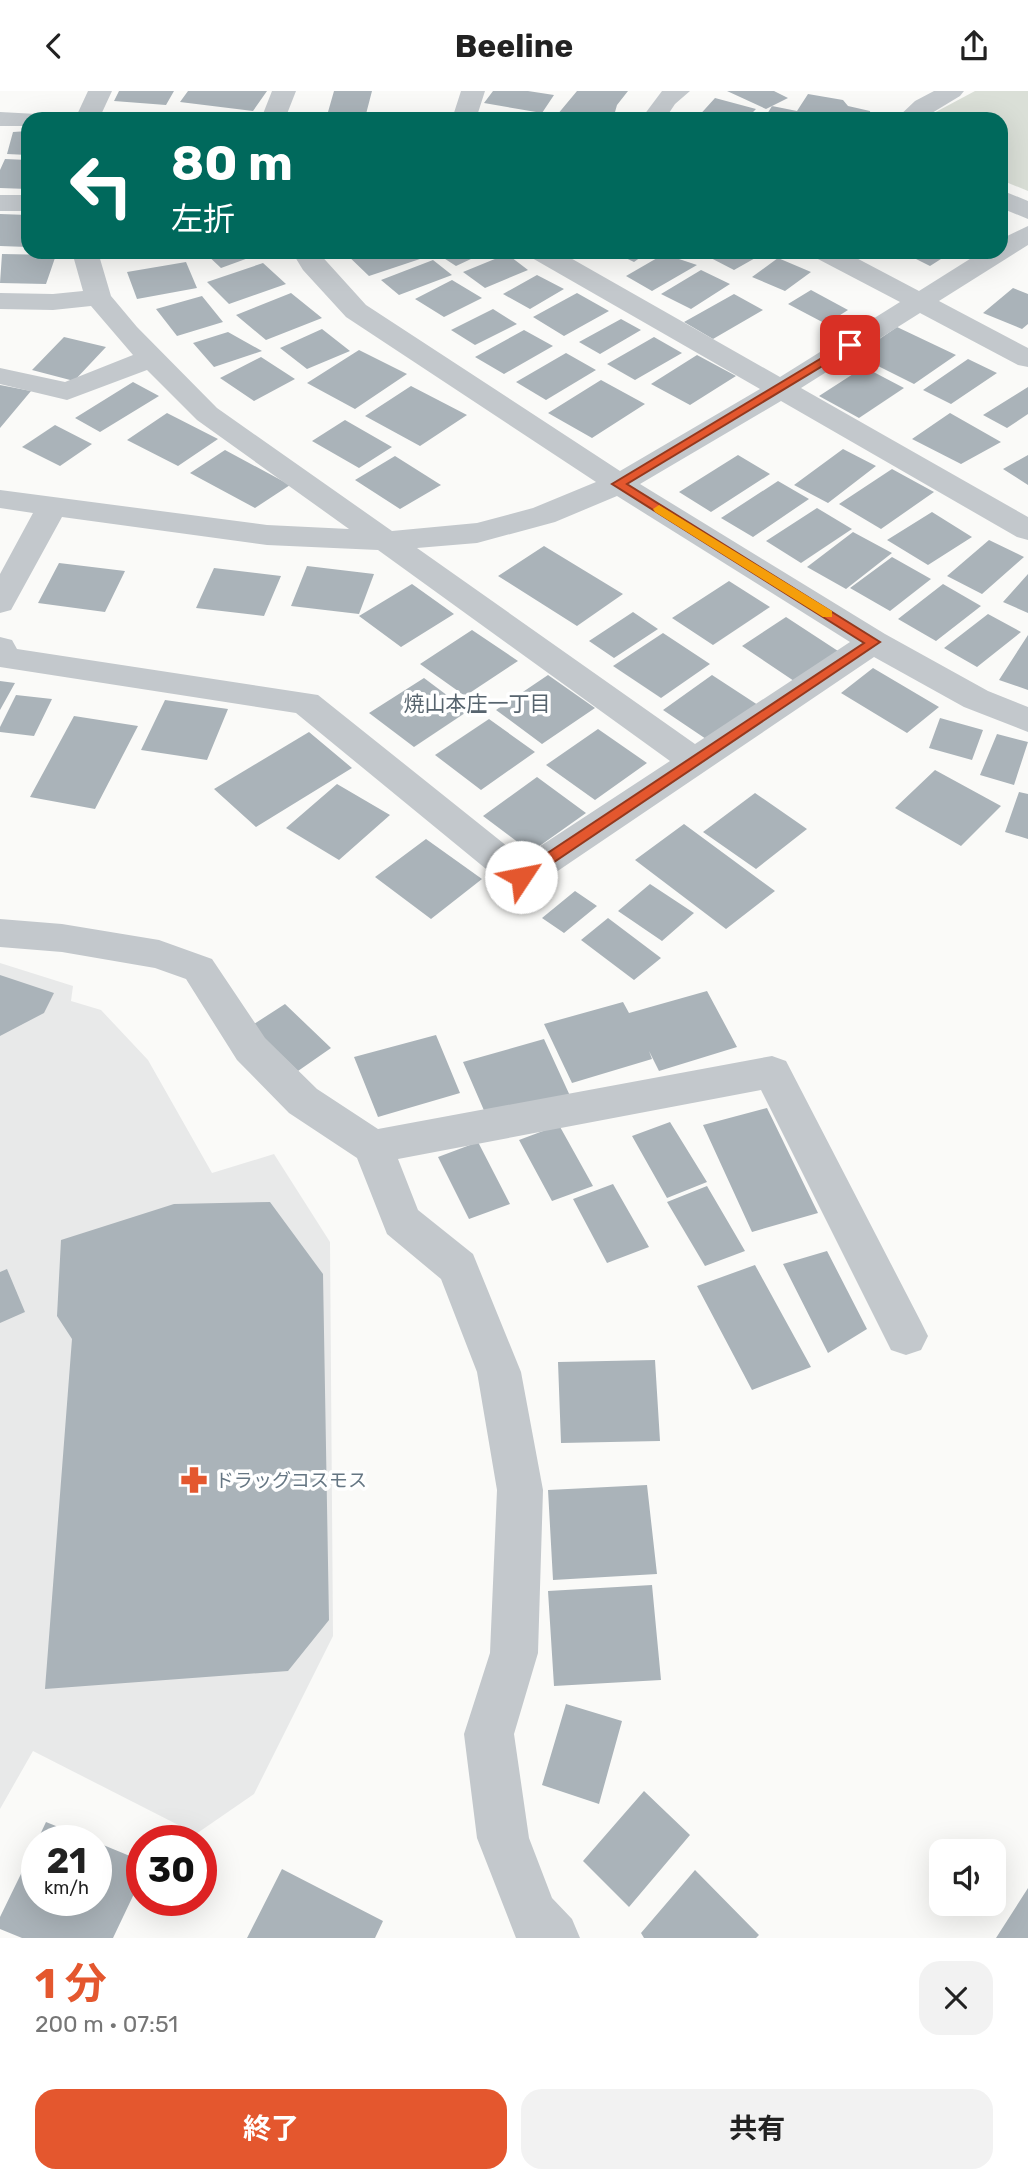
<!DOCTYPE html>
<html lang="ja">
<head>
<meta charset="utf-8">
<style>
  :root { --surface:#fff; --page:#f2f2f2; --text:#222; --muted:#767676; --accent:#e4572e }
  body { margin:0; font-family:Rubik,"Noto Sans JP",sans-serif; background:var(--page); color:var(--text); height:100vh; display:flex; flex-direction:column; font-size:26px; white-space:nowrap }
  * { box-sizing:border-box; margin:0 }
  p { font-size:23px; color:var(--muted) }
  .icon { flex:none; width:38px; height:38px; fill:none; stroke:currentColor; stroke-width:2; stroke-linecap:round; stroke-linejoin:round }
  .map { position:relative; height:1847px; overflow:hidden }
  .panel { display:flex; flex-direction:column; background:var(--surface); flex:1 }
  .panel>* { flex:none }
  .banner { position:absolute; left:21px; top:21px; width:987px; height:147px; border-radius:21px; box-shadow:0 7px 28px #0002; background:#00695c; color:#fff; overflow:hidden }
  .fabs { position:absolute; left:929px; top:1748px; display:grid; gap:14px }
  .fabs a { display:grid; place-items:center; width:77px; height:77px; border-radius:14px; background:var(--surface); box-shadow:0 7px 28px #0002; font-size:35px }
  .speed { position:absolute; left:21px; top:1734px; display:flex; gap:14px; font-size:35px; font-weight:700; text-align:center }
  .speed>* { display:grid; place-content:center; width:91px; height:91px; border-radius:50%; background:var(--surface); box-shadow:0 7px 28px #0002; line-height:1 }
  .speed small { font-size:18px; font-weight:400 }
  .speed .limit { border:10px solid #d22; background:#fff; color:#111 }
  .pin { position:absolute; display:grid; place-items:center; width:60px; height:60px; color:#fff; margin:-30px; border-radius:14px; box-shadow:0 4px 10px #0006 }
  .me { position:absolute; width:77px; margin:-38px; rotate:56deg; stroke-linejoin:round; filter:drop-shadow(0 0 5px #0008) }
  .turn { display:flex; align-items:center; gap:24px; height:147px; padding:0 35px; font-size:32px }
  .turn .icon { width:91px; height:91px; stroke-width:2.5 }
  .turn b { display:block; font-size:49px; line-height:60px }
  .round { display:grid; place-items:center; flex:none; width:74px; height:74px; border-radius:21px; background:var(--page) }
  .headline { display:flex; align-items:center; justify-content:space-between; height:119px; padding:0 35px }
  h1 { font-size:42px; font-weight:700; line-height:52px; color:var(--accent) }
  .cta { display:flex; gap:14px; margin-top:auto; padding:14px 35px }
  .cta a { flex:1; height:80px; border-radius:21px; background:var(--accent); color:#fff; font-size:28px; font-weight:700; line-height:80px; text-align:center }
  .cta a+a { background:var(--page); color:var(--text) }
  header { display:flex; justify-content:space-between; align-items:center; height:91px; padding:0 35px; background:var(--surface); font-size:32px; font-weight:700 }
  .map>svg:first-child { display:block }
  .built { fill:#e8e9e9 }
  .green { fill:#dadfd7 }
  .building { fill:#aab3b9 }
  .lines { fill:none; stroke-linecap:round; stroke-linejoin:round }
  .minor { fill:#c3c8cc; fill-rule:evenodd }
  .route { fill:#e4572e; stroke:#94391e; stroke-width:2 }
  .slow { fill:#f59e0b }
  .labels { text-anchor:middle; stroke-width:7; stroke-linejoin:round; paint-order:stroke }
  .poi-label { font-size:19px; fill:#657683; stroke:#fff; text-anchor:start }
  .neighbourhood-label { font-size:21px; fill:#57646e; stroke:#fff }
</style>
</head>
<body>
<header><svg class="icon" aria-label="back" viewBox="0 0 24 24"><path d="M15 5l-7 7 7 7"/></svg>Beeline<svg class="icon" aria-label="share" viewBox="0 0 24 24"><path d="M12 15V3M7 8l5-5 5 5M5 13v7h14v-7"/></svg></header>
<div class="map">
<svg width="1028" height="1847" viewBox="0 0 1028 1847">
  <rect width="100%" height="100%" fill="#fafaf8"/>
  <path class="built" d="M 0,872 L 73,895 L 71,910 L 101,919 L 148,969 L 212,1082 L 274,1063 L 330,1151 L 333,1545 L 254,1703 L 196,1743 L 33,1660 L 0,1718 Z"/>
  <path class="green" d="M 975,0 L 1028,0 L 1028,100 L 1001,89 L 1001,28 L 930,28 L 932,23 Z"/>
  <path class="building" d="M 119,0 L 174,0 L 166,14 L 114,10 Z
    M 188,0 L 267,0 L 253,20 L 180,11 Z
    M 334,0 L 372,0 L 366,23 L 328,21 Z
    M 493,0 L 528,0 L 554,4 L 542,22 L 484,12 Z
    M 577,0 L 628,0 L 617,14 L 613,28 L 557,24 Z
    M 727,0 L 774,0 L 788,7 L 766,18 Z
    M 808,3 L 843,9 L 848,15 L 870,20 L 871,28 L 764,28 L 772,15 L 797,20 Z
    M 715,7 L 756,18 L 746,28 L 696,28 Z
    M 28,40 L 28,64 L 7,63 L 13,41 Z
    M 5,68 L 28,69 L 28,98 L 0,97 L 0,79 Z
    M 0,123 L 28,124 L 28,156 L 0,155 Z
    M 204,161 L 265,161 L 221,177 Z
    M 344,161 L 413,161 L 420,168 L 369,185 Z
    M 445,161 L 486,161 L 456,175 L 439,164 Z
    M 613,161 L 648,161 L 634,171 Z
    M 711,161 L 766,161 L 734,179 L 705,164 Z
    M 902,161 L 952,161 L 930,175 Z
    M 2,163 L 56,164 L 46,193 L 0,192 Z
    M 507,163 L 528,179 L 485,197 L 463,181 Z
    M 664,163 L 697,174 L 652,200 L 626,185 Z
    M 778,167 L 811,181 L 785,200 L 752,186 Z
    M 433,169 L 452,184 L 399,204 L 381,189 Z
    M 186,171 L 197,197 L 137,208 L 127,181 Z
    M 263,172 L 286,193 L 229,213 L 207,191 Z
    M 701,179 L 730,193 L 691,218 L 661,203 Z
    M 537,184 L 564,198 L 530,218 L 503,203 Z
    M 452,189 L 482,207 L 444,226 L 415,208 Z
    M 1013,197 L 1028,203 L 1028,233 L 1022,238 L 983,222 Z
    M 811,199 L 848,219 L 826,233 L 788,213 Z
    M 291,202 L 322,227 L 266,249 L 236,224 Z
    M 577,202 L 609,220 L 564,245 L 533,226 Z
    M 734,203 L 763,219 L 713,248 L 684,231 Z
    M 202,205 L 223,231 L 177,245 L 156,218 Z
    M 493,218 L 517,233 L 475,254 L 451,239 Z
    M 621,228 L 641,239 L 600,263 L 579,251 Z
    M 897,236 L 956,264 L 914,293 L 856,264 Z
    M 322,238 L 350,260 L 307,278 L 280,257 Z
    M 524,239 L 553,255 L 504,283 L 475,266 Z
    M 228,241 L 262,260 L 214,276 L 193,252 Z
    M 64,246 L 106,256 L 74,290 L 32,279 Z
    M 654,246 L 682,262 L 635,289 L 607,273 Z
    M 359,259 L 407,283 L 355,318 L 307,292 Z
    M 566,262 L 596,279 L 546,309 L 516,291 Z
    M 697,264 L 736,285 L 690,314 L 651,293 Z
    M 261,266 L 295,288 L 254,310 L 220,287 Z
    M 968,268 L 997,282 L 951,313 L 923,299 Z
    M 864,276 L 904,297 L 859,327 L 819,305 Z
    M 601,289 L 645,313 L 592,347 L 548,322 Z
    M 133,291 L 159,305 L 100,341 L 75,327 Z
    M 0,294 L 31,300 L 0,337 Z
    M 411,295 L 467,324 L 420,355 L 365,325 Z
    M 1028,296 L 1028,323 L 1007,337 L 983,324 Z
    M 167,322 L 218,348 L 178,375 L 127,349 Z
    M 950,322 L 1001,351 L 961,373 L 912,348 Z
    M 345,329 L 392,356 L 359,377 L 312,350 Z
    M 55,334 L 92,353 L 60,375 L 22,356 Z
    M 843,358 L 876,375 L 828,412 L 794,394 Z
    M 225,359 L 290,394 L 255,417 L 190,382 Z
    M 738,364 L 770,383 L 711,421 L 679,401 Z
    M 1028,364 L 1028,394 L 1003,378 Z
    M 395,365 L 441,394 L 400,418 L 355,389 Z
    M 892,378 L 934,401 L 881,438 L 839,413 Z
    M 778,390 L 809,408 L 753,446 L 721,427 Z
    M 817,417 L 852,438 L 801,472 L 766,450 Z
    M 932,421 L 972,446 L 928,474 L 887,449 Z
    M 853,441 L 892,462 L 846,498 L 807,476 Z
    M 989,449 L 1024,466 L 982,503 L 947,485 Z
    M 544,455 L 623,503 L 577,535 L 498,485 Z
    M 892,466 L 931,488 L 890,520 L 850,497 Z
    M 59,472 L 125,480 L 105,521 L 38,512 Z
    M 307,475 L 374,483 L 359,523 L 291,515 Z
    M 214,477 L 281,485 L 264,525 L 196,517 Z
    M 1028,483 L 1028,522 L 1003,511 Z
    M 729,490 L 770,516 L 713,554 L 672,527 Z
    M 412,493 L 454,523 L 401,556 L 359,525 Z
    M 943,493 L 981,515 L 936,550 L 898,528 Z
    M 633,521 L 658,538 L 614,567 L 589,550 Z
    M 988,523 L 1021,541 L 977,576 L 944,557 Z
    M 786,526 L 838,560 L 794,590 L 742,555 Z
    M 472,539 L 518,570 L 465,605 L 420,573 Z
    M 663,542 L 710,573 L 661,607 L 613,575 Z
    M 1028,544 L 1028,599 L 999,589 Z
    M 873,577 L 939,616 L 907,642 L 841,602 Z
    M 548,584 L 595,617 L 542,653 L 496,619 Z
    M 712,584 L 761,616 L 712,652 L 663,619 Z
    M 424,587 L 468,620 L 414,656 L 369,622 Z
    M 0,590 L 15,592 L 0,619 Z
    M 16,604 L 52,608 L 34,645 L 0,641 L 0,636 Z
    M 165,609 L 228,618 L 207,669 L 141,659 Z
    M 74,625 L 138,635 L 95,718 L 30,706 Z
    M 940,627 L 983,639 L 972,669 L 929,657 Z
    M 489,628 L 535,661 L 481,699 L 435,664 Z
    M 598,638 L 647,672 L 595,709 L 546,674 Z
    M 309,641 L 352,677 L 256,736 L 214,698 Z
    M 997,643 L 1028,651 L 1014,694 L 980,684 Z
    M 935,679 L 1001,715 L 961,755 L 895,717 Z
    M 537,686 L 586,722 L 531,761 L 483,725 Z
    M 337,693 L 390,724 L 339,769 L 286,737 Z
    M 1019,701 L 1028,703 L 1028,748 L 1005,741 Z
    M 755,702 L 807,738 L 756,778 L 703,741 Z
    M 684,733 L 775,800 L 726,838 L 635,769 Z
    M 426,748 L 482,788 L 431,828 L 375,786 Z
    M 650,793 L 694,822 L 662,850 L 618,820 Z
    M 575,800 L 597,815 L 564,842 L 542,827 Z
    M 608,827 L 661,867 L 634,889 L 581,849 Z
    M 0,884 L 54,902 L 44,922 L 0,945 Z
    M 707,900 L 737,956 L 659,980 L 649,960 L 652,968 L 572,992 L 544,933 L 623,911 L 629,922 Z
    M 285,913 L 331,957 L 298,980 L 251,935 Z
    M 436,944 L 460,1002 L 378,1026 L 354,966 Z
    M 544,948 L 571,1007 L 489,1031 L 463,971 Z
    M 767,1017 L 818,1122 L 752,1141 L 703,1034 Z
    M 670,1031 L 707,1091 L 667,1107 L 632,1045 Z
    M 559,1034 L 593,1095 L 552,1110 L 519,1049 Z
    M 478,1051 L 510,1113 L 469,1128 L 438,1066 Z
    M 613,1093 L 649,1156 L 607,1172 L 573,1108 Z
    M 707,1095 L 745,1160 L 705,1175 L 667,1111 Z
    M 270,1111 L 323,1183 L 329,1529 L 288,1580 L 45,1598 L 72,1248 L 57,1225 L 61,1149 L 174,1113 Z
    M 827,1160 L 867,1238 L 828,1262 L 783,1173 Z
    M 755,1174 L 811,1276 L 752,1299 L 697,1195 Z
    M 7,1178 L 25,1221 L 0,1232 L 0,1181 Z
    M 655,1269 L 660,1350 L 561,1352 L 558,1271 Z
    M 647,1394 L 657,1483 L 553,1489 L 548,1399 Z
    M 652,1494 L 661,1589 L 554,1595 L 548,1500 Z
    M 566,1613 L 622,1630 L 599,1713 L 542,1694 Z
    M 644,1700 L 690,1744 L 629,1816 L 583,1770 Z
    M 46,1731 L 93,1750 L 37,1750 Z
    M 37,1750 L 37,1810 L 96,1810 L 96,1751 L 142,1770 L 142,1786 L 113,1847 L 22,1847 L 0,1838 L 0,1826 Z
    M 282,1778 L 383,1830 L 375,1847 L 247,1847 Z
    M 695,1779 L 759,1844 L 756,1847 L 644,1847 L 641,1842 Z
    M 1028,1797 L 1028,1847 L 996,1847 Z"/>
  <g class="lines">
    <path class="minor" d="M 88,0 L 112,0 L 99,28 L 75,28 Z
      M 272,0 L 296,0 L 285,28 L 261,28 Z
      M 461,0 L 485,0 L 476,28 L 452,28 Z
      M 662,0 L 690,0 L 675,13 L 665,28 L 641,28 Z
      M 934,0 L 964,0 L 960,5 L 922,28 L 896,28 L 915,10 Z
      M 0,21 L 37,23 L 40,28 L 28,28 L 28,35 L 0,35 Z
      M 1001,99 L 1028,110 L 1028,128 L 1001,117 Z
      M 0,104 L 28,104 L 28,120 L 0,120 Z
      M 1028,135 L 1028,154 L 939,210 L 1028,257 L 1028,276 L 1018,274 L 920,222 L 801,297 L 1028,426 L 1028,449 L 1017,446 L 781,310 L 640,393 L 885,543 L 988,600 L 1028,616 L 1028,641 L 964,616 L 874,566 L 534,796 L 521,799 L 508,796 L 296,622 L 0,576 L 0,546 L 12,549 L 17,558 L 318,604 L 522,767 L 670,670 L 378,459 L 267,454 L 62,426 L 11,519 L 0,522 L 0,483 L 33,422 L 0,417 L 0,399 L 267,434 L 349,438 L 197,329 L 147,279 L 67,309 L 0,293 L 0,277 L 65,291 L 133,264 L 91,215 L 53,219 L 0,218 L 0,202 L 53,203 L 83,200 L 72,161 L 98,161 L 111,205 L 137,236 L 217,317 L 392,440 L 477,432 L 533,417 L 596,391 L 346,226 L 303,179 L 292,161 L 318,161 L 366,214 L 620,380 L 760,298 L 532,167 L 528,161 L 560,161 L 780,286 L 900,211 L 816,167 L 812,161 L 845,161 L 919,200 L 981,161 L 1001,161 L 1001,148 ZM 617,405 L 850,551 L 695,653 L 417,457 L 477,452 L 555,431 Z
      M 0,828 L 62,833 L 159,849 L 212,868 L 265,947 L 317,998 L 378,1038 L 772,965 L 786,970 L 921,1231 L 928,1245 L 921,1259 L 906,1264 L 891,1259 L 761,999 L 398,1068 L 418,1119 L 473,1163 L 521,1281 L 543,1399 L 538,1562 L 514,1643 L 529,1747 L 552,1807 L 572,1828 L 580,1847 L 516,1847 L 477,1747 L 464,1643 L 490,1562 L 497,1399 L 477,1281 L 441,1188 L 387,1143 L 357,1067 L 289,1022 L 237,969 L 186,888 L 155,877 L 62,861 L 0,856 Z"/>
  </g>
  <path class="route" d="M 850,250 L 854,251 L 854,256 L 627,393 L 880,551 L 526,790 L 516,790 L 513,786 L 516,783 L 864,552 L 612,393 Z"/>
  <path class="slow" d="M 659,414 L 832,520 L 832,526 L 823,526 L 655,421 L 653,418 Z"/>
  <defs>
    <symbol id="pharmacy-bare" viewBox="-9 -9 18 18"><path d="M-2-6h4v4h4v4h-4v4h-4v-4h-4v-4h4Z" fill="#e4572e" stroke="#fff" stroke-width="2.5" paint-order="stroke"/></symbol>
  </defs>
  <g fill-rule="evenodd">
    <use href="#pharmacy-bare" x="175" y="1370" width="38" height="38"/>
  </g>
  <g class="labels">
    <g class="poi-label">
      <text x="215" y="1396">ドラッグコスモス</text>
    </g>
    <g class="neighbourhood-label">
      <text x="477" y="620">焼山本庄一丁目</text>
    </g>
  </g>
</svg>
<div class="fabs">
<a><svg class="icon" aria-label="sound" viewBox="0 0 24 24"><path d="M4 9h4l5-4v14l-5-4H4zM17 9q2 3 0 6"/></svg></a>
</div>
<div class="speed"><div>21<small>km/h</small></div><div class="limit">30</div></div>
<div class="pin" style="left:850px;top:254px;background:#d93025"><svg class="icon" aria-label="arrive" viewBox="0 0 24 24"><path d="M6 21V4h12l-3 4 3 4H6"/></svg></div>
<svg class="me" style="left:521px;top:786px" viewBox="-20 -20 40 40"><circle r="19" fill="#fff"/><path d="M0-13L10 11 0 6-10 11z" fill="#e4572e"/></svg>
<div class="banner">
<div class="turn"><svg class="icon" aria-label="left" viewBox="0 0 24 24"><path d="M17 20v-9H6M10 6l-5 5 5 5"/></svg><div><b>80 m</b>左折</div></div>
</div>
</div>
<section class="panel">
<div class="headline"><div><h1>1 分</h1><p>200 m · 07:51</p></div><a class="round"><svg class="icon" aria-label="close" viewBox="0 0 24 24"><path d="M6 6l12 12M18 6L6 18"/></svg></a></div>
<div class="cta"><a>終了</a><a>共有</a></div>
</section>
</body>
</html>
